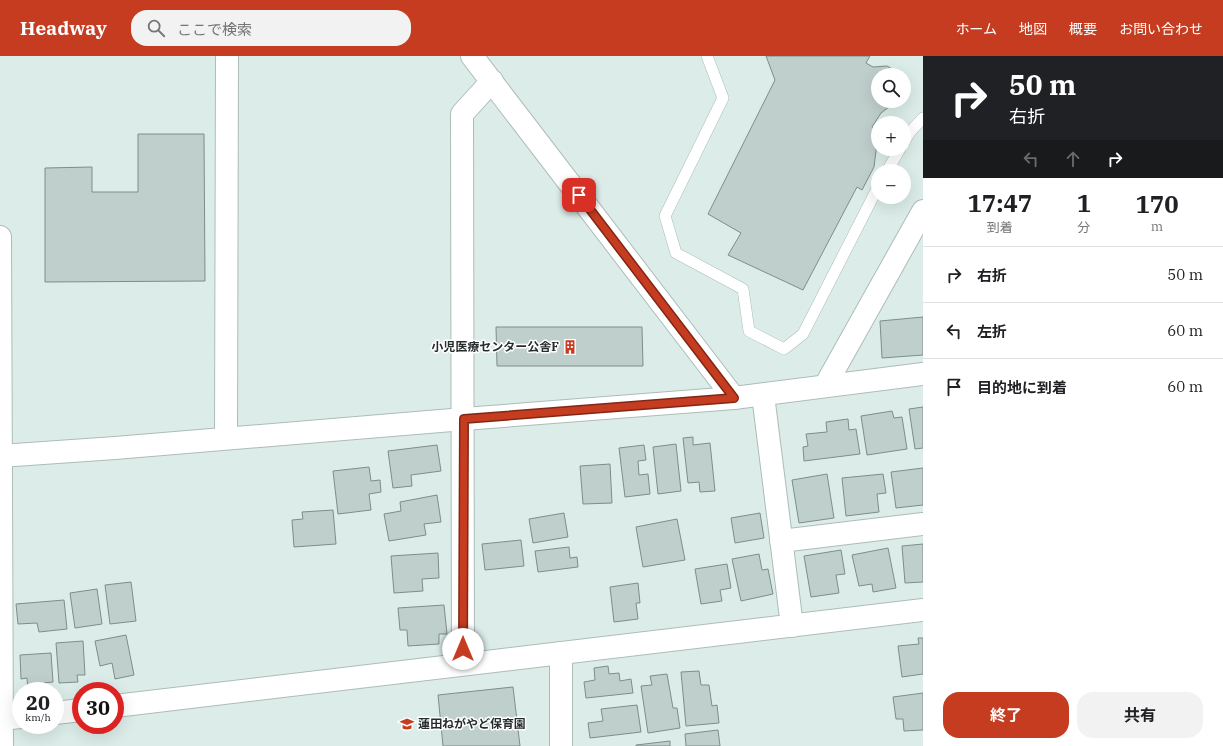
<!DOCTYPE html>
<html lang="ja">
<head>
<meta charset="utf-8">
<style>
  :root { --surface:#fff; --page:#f2f2f2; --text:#202124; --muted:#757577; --line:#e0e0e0; --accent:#c63c20 }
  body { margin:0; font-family:"IBM Plex Serif","Noto Sans JP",serif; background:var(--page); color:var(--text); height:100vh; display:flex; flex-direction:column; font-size:15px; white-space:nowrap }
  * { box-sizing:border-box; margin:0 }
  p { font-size:13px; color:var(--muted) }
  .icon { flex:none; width:22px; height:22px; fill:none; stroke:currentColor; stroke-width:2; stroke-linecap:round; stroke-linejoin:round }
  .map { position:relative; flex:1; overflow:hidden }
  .side { display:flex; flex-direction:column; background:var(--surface); width:300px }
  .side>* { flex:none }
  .banner { background:#202124; color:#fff; overflow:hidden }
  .fabs { position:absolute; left:871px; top:12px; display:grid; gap:8px }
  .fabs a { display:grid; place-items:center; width:40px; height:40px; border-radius:50%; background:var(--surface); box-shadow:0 4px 16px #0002; font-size:20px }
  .speed { position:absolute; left:12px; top:626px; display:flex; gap:8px; font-size:20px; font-weight:700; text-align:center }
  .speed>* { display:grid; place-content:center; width:52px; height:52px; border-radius:50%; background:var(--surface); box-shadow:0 4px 16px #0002; line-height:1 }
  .speed small { font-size:10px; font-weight:400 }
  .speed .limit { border:6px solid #d22; background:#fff; color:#111 }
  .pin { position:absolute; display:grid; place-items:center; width:34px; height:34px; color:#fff; margin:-17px; border-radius:8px; box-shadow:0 2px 6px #0006 }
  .me { position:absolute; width:44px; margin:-22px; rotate:0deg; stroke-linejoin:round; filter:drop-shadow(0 0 3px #0008) }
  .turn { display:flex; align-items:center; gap:14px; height:84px; padding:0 20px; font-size:18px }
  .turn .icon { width:52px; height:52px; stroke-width:2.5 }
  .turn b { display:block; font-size:28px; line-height:34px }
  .lanes { display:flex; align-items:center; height:38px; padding:0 20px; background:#0003; justify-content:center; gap:20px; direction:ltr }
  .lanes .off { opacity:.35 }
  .eta { display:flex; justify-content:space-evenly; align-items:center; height:68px; text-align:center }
  .eta b { font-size:24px; font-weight:700; line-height:28px }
  .button { display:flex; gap:8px; margin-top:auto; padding:8px 20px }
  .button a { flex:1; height:46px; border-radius:16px; background:var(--accent); color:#fff; font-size:16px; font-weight:700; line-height:46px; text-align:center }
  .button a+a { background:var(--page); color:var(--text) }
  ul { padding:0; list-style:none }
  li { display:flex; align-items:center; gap:12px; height:56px; padding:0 20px; border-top:1px solid var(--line) }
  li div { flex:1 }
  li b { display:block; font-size:15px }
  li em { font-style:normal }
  header { display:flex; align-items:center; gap:24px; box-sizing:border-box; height:56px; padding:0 20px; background:var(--accent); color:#fff }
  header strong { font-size:19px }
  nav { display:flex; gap:22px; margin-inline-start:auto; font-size:14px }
  .search { width:280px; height:36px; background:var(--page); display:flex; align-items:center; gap:10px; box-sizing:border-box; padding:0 14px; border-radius:16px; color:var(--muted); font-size:15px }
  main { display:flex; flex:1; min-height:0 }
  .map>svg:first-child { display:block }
  .building { fill:#bfcfcc; stroke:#7e8d8a }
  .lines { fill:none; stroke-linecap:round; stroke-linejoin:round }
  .service-casing { stroke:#acbcb9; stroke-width:12 }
  .minor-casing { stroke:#acbcb9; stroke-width:24 }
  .tertiary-casing { stroke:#acbcb9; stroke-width:24 }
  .service { stroke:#fff; stroke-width:11 }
  .minor { stroke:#fff; stroke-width:22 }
  .tertiary { stroke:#fff; stroke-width:22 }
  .route-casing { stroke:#812715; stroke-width:10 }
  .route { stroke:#c63c20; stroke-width:7 }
  .labels { text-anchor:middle; stroke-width:3; stroke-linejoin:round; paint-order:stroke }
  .poi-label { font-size:12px; font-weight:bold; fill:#272d2c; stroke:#fff; text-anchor:end }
</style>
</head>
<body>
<header>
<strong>Headway</strong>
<div class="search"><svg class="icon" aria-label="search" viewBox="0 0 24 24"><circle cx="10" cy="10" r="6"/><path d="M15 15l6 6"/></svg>ここで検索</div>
<nav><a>ホーム</a><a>地図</a><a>概要</a><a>お問い合わせ</a></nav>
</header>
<main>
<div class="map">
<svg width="923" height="690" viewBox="0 0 923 690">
  <rect width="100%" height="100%" fill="#dcede9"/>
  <path class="building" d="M 766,0 L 870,0 L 866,7 L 873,11 L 887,10 L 903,19 L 878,19 L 878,45 L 897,45 L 881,57 L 872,71 L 878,79 L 874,111 L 862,134 L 857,131 L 803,234 L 728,199 L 741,177 L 708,158 L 775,24 Z
    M 138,78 L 204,78 L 205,225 L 45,226 L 45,112 L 92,111 L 92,136 L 138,136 Z
    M 923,261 L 923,299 L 882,302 L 880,265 Z
    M 496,271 L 642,271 L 643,310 L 497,310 Z
    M 923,351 L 923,392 L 915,393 L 909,353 Z
    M 892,355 L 894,362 L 902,361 L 907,393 L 867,399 L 861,360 Z
    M 848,363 L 849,374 L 856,373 L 860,398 L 804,405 L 803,391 L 808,390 L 806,378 L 827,376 L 826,366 Z
    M 693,381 L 693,389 L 710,387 L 715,435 L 700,436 L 699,426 L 688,427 L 683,382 Z
    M 676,388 L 681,435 L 658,438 L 653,391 Z
    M 437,389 L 441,415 L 411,419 L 412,430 L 393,432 L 388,395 Z
    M 644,389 L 646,404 L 638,405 L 639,419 L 648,418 L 650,438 L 625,441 L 619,392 Z
    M 610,408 L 612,447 L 583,448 L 580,410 Z
    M 369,411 L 371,425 L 380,424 L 381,436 L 369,438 L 371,454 L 338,458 L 333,415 Z
    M 923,412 L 923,449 L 896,452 L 891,416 Z
    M 827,418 L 834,462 L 799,467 L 792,424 Z
    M 883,418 L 886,437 L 877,438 L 879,456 L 846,460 L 842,422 Z
    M 437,439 L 441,466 L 424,468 L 426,479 L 389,485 L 384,458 L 401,455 L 400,446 Z
    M 333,454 L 336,488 L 294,491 L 292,464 L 303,463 L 302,456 Z
    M 564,457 L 568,481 L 533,487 L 529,463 Z
    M 760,457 L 764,482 L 735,487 L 731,462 Z
    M 677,463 L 685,504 L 643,511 L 636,471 Z
    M 521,484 L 524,510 L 485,514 L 482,488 Z
    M 923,488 L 923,526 L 905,527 L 902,490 Z
    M 569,491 L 570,502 L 577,501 L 578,511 L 538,516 L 535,495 Z
    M 888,492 L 896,532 L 873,536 L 872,528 L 859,530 L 852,499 Z
    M 841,494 L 845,518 L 836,519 L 839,537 L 811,541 L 804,500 Z
    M 438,497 L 439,522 L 422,523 L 423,535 L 394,537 L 391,500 Z
    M 759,498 L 762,514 L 768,513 L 773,538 L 741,545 L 732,503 Z
    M 727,508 L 731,532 L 720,534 L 722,545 L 701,548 L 695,513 Z
    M 131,526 L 136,565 L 110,568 L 105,529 Z
    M 638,527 L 640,547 L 636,547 L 638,563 L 614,566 L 610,531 Z
    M 97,533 L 102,568 L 75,572 L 70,537 Z
    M 64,544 L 67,573 L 39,576 L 37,567 L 18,568 L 16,548 Z
    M 444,549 L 447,578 L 439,578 L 439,588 L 408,590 L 407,574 L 400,574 L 398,552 Z
    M 126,579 L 134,619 L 115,623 L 112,607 L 100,610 L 95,585 Z
    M 918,582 L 923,582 L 923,618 L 902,621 L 898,590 L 919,588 Z
    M 83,585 L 85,619 L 77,619 L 78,626 L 59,627 L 56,587 Z
    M 51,597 L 53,626 L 44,627 L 44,634 L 28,635 L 27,622 L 21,623 L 20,599 Z
    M 608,610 L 609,618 L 619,617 L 620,625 L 631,623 L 633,637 L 586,642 L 584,626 L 595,624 L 594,612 Z
    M 699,615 L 701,629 L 709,629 L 712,650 L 717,649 L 719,667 L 686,670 L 681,616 Z
    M 667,618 L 673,652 L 677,652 L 680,672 L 648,677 L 641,630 L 652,629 L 650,620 Z
    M 513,631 L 520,690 L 443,690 L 438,639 Z
    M 923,637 L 923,674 L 904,675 L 903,663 L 896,663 L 893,641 Z
    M 637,649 L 641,676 L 590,682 L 588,667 L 603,665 L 601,653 Z
    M 718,674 L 720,690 L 686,690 L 685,678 Z
    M 670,685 L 670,690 L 636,690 L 636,689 Z"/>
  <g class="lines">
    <defs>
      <path id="service" d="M 707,0 L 723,42 L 665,160 L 676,197 L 743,233 L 749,275 L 784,293 L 803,278 L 878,131
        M 904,86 L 910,76 L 923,62
        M 887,115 L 900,93"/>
      <path id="minor" d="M 472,0 L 734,342
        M 0,181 L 2,690
        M 825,330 L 923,155
        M 763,339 L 792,570
        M 226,382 L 227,0
        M 781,485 L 923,468
        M 463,608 L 462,58 L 492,25
        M 561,690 L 561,597"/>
      <path id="tertiary" d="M 0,400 L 115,392 L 464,363 L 734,342 L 923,318
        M 115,650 L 923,554
        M 55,657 L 81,654
        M 0,663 L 21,661"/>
    </defs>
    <use href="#service" class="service-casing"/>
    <use href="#minor" class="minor-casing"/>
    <use href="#tertiary" class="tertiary-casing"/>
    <use href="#service" class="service"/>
    <use href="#minor" class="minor"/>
    <use href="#tertiary" class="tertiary"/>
  </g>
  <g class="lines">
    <defs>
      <path id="route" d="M 463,593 L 464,363 L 734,342 L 579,139"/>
    </defs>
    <use href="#route" class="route-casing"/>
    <use href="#route" class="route"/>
  </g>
  <defs>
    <symbol id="building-bare" viewBox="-9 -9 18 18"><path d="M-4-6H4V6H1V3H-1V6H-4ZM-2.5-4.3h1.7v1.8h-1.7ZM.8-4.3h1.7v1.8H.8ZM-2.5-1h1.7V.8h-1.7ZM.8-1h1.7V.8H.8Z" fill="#c63c20" stroke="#fff" stroke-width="2.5" paint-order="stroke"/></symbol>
    <symbol id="school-bare" viewBox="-9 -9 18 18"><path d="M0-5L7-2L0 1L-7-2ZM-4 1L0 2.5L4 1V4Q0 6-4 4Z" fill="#c63c20" stroke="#fff" stroke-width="2.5" paint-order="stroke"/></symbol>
  </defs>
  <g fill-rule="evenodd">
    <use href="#building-bare" x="560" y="281" width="20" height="20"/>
    <use href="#school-bare" x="397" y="658" width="20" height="20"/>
  </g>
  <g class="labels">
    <g class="poi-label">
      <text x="559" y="295">小児医療センター公舎F</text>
      <text x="418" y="672" text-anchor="start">蓮田ねがやど保育園</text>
    </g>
  </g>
</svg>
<div class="fabs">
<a><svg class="icon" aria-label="search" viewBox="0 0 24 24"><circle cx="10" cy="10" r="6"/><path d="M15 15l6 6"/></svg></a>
<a>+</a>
<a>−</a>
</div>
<div class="speed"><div>20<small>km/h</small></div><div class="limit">30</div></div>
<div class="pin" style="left:579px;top:139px;background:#d93025"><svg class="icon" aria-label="arrive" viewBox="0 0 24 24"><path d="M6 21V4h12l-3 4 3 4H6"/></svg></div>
<svg class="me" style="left:463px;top:593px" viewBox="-20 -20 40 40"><circle r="19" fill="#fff"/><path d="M0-13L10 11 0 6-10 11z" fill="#c63c20"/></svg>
</div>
<section class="side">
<div class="banner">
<div class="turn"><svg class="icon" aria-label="right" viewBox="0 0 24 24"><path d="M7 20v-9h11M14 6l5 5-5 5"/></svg><div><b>50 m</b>右折</div></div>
<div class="lanes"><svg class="icon off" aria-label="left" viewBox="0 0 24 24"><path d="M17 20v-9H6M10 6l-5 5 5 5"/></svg><svg class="icon off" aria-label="ahead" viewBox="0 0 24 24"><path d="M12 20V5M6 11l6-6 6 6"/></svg><svg class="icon" aria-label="right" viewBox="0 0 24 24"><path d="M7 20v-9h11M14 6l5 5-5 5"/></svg></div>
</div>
<div class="eta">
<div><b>17:47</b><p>到着</p></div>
<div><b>1</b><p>分</p></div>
<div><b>170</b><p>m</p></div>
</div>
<ul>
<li><svg class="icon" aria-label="right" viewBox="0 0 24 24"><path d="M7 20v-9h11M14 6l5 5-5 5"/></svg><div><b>右折</b></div><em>50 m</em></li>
<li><svg class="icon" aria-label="left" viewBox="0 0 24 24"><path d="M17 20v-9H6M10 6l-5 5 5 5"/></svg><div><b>左折</b></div><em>60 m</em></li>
<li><svg class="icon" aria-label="arrive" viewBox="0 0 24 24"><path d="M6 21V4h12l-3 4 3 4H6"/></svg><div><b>目的地に到着</b></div><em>60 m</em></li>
</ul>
<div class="button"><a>終了</a><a>共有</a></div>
</section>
</main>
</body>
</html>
